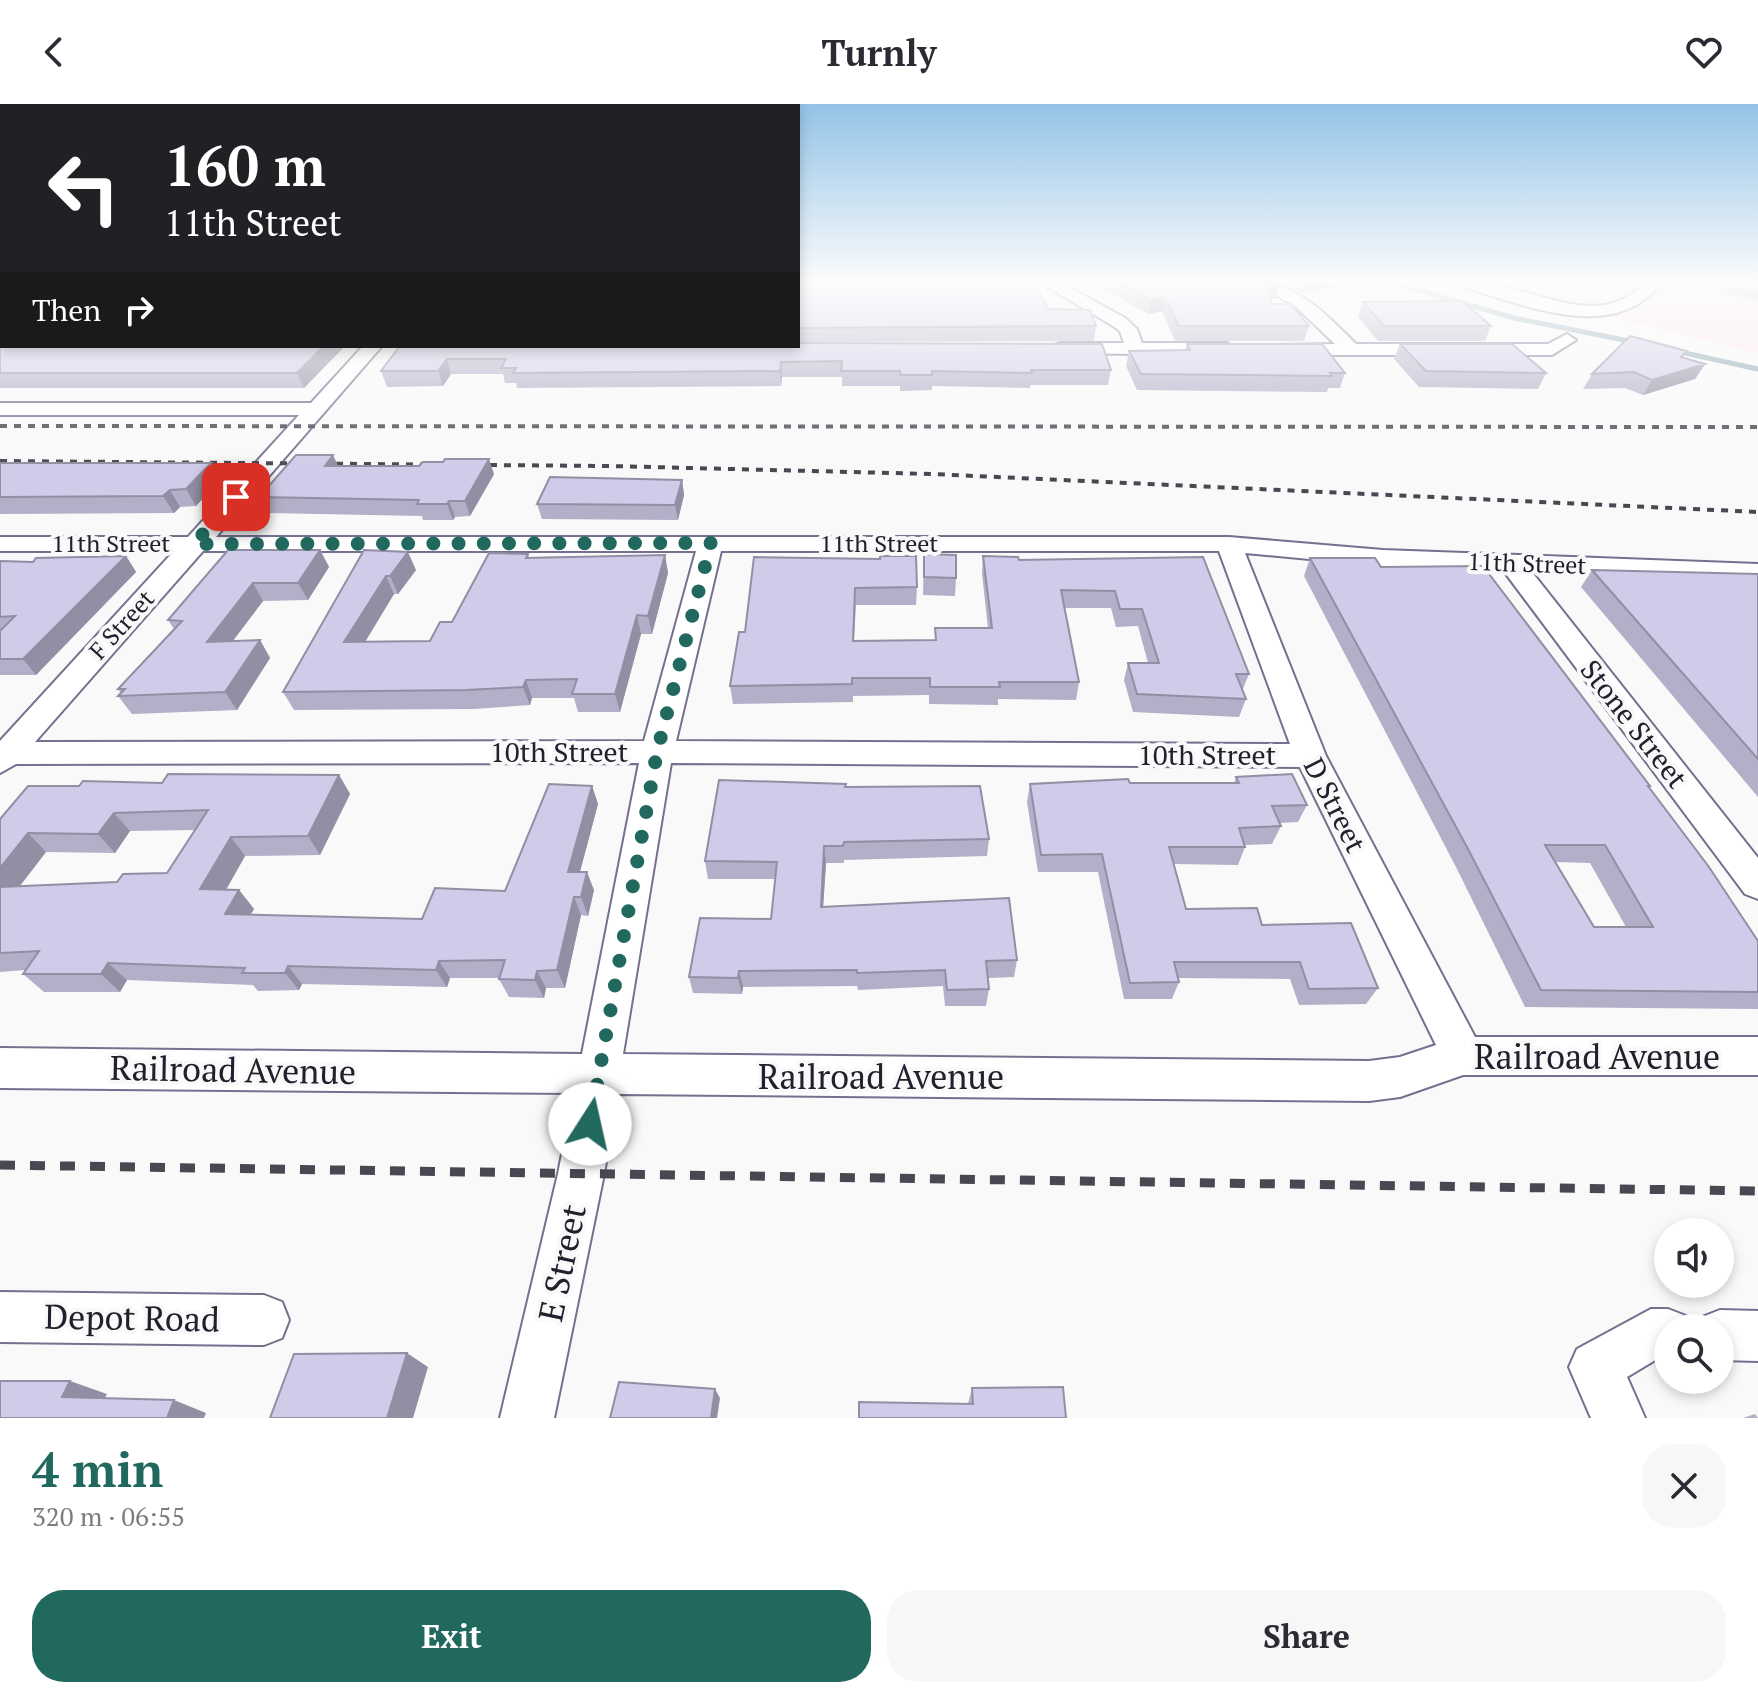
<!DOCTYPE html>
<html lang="en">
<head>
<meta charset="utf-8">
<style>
  :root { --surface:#fff; --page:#f7f7f7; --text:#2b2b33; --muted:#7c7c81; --accent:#21695f }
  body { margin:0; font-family:"PT Serif",serif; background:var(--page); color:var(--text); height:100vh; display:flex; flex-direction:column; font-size:30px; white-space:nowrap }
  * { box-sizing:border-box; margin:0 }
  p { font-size:26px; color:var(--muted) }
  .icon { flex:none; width:44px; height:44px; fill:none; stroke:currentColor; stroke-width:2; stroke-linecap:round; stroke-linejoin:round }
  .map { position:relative; height:1314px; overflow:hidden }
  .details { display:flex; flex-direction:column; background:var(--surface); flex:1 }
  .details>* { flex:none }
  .top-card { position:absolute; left:0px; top:0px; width:800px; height:244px; box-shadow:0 4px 12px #0003; background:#202124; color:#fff; overflow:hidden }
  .fabs { position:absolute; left:1654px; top:1114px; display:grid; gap:16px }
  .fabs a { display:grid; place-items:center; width:80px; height:80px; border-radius:50%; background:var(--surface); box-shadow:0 4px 12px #0003; font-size:40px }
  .pin { position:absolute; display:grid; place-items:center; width:68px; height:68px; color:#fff; margin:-34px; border-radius:16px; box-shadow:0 4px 12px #0006 }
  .me { position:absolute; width:88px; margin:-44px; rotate:10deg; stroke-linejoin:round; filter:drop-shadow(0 0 6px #0008) }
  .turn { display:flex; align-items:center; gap:28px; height:168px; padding:0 32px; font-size:36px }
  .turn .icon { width:104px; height:104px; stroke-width:2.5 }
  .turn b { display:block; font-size:56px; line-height:68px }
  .then { display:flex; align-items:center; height:76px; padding:0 32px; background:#0003; gap:16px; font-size:30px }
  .round { display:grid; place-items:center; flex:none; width:84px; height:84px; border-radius:32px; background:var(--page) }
  .head { display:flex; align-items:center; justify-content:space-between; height:136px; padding:0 32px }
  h1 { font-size:48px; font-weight:700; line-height:60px; color:var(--accent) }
  .cta { display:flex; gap:16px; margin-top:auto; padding:16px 32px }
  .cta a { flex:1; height:92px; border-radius:32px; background:var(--accent); color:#fff; font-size:32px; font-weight:700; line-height:92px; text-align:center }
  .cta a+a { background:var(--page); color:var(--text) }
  header { display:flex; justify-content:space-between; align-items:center; height:104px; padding:0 32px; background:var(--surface); font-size:36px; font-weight:700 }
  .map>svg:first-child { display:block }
  .industrial { fill:#ffe9e9 }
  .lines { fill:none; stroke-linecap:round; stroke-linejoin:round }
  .stream { stroke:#88a2ae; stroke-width:5 }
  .minor-casing { stroke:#76708f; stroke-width:4 }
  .minor { fill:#fff; fill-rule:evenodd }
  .rail-far1 { stroke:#494852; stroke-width:4; stroke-dasharray:7 7; stroke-linecap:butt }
  .rail { stroke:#494852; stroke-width:9; stroke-dasharray:15 15; stroke-linecap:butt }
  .wall { fill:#b3afc8; fill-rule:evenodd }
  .shaded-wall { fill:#928ea3 }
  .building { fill:#d0cbe9; stroke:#928ea3; stroke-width:2; fill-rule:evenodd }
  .route { stroke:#21695f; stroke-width:14; stroke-dasharray:0 25.2 }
  .labels { text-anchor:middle; stroke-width:8; stroke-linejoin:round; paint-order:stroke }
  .far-street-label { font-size:24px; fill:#22202d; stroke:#f9f9f9 }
  .street-label { font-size:28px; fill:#22202d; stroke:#f9f9f9 }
  .near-street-label { font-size:34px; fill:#22202d; stroke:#f9f9f9 }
</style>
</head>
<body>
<header><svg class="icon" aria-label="back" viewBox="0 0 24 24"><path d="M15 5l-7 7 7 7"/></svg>Turnly<svg class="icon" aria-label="heart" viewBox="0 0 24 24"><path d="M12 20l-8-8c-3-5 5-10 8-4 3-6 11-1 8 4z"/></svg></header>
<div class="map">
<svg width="1758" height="1314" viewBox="0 0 1758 1314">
  <rect width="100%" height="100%" fill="#f9f9f9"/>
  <path class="industrial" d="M 1496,180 L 1758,180 L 1758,249 L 1629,218 L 1554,194 Z"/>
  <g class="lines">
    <path class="stream" d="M 1397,180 L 1514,214 L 1634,238
      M 1676,247 L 1758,265"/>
    <defs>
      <path id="minor" d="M 1043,180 L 1063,180 L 1125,214 L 1137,225 L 1142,239 L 1227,239 L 1236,245 L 1227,251 L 1054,249 L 1052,245 L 1054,241 L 1061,239 L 1124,239 L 1120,227 L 1113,222 Z
        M 1256,180 C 1300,180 1326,211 1356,240 L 1548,240 L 1567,230 L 1576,236 L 1552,251 L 1285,251 L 1278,249 L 1276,245 L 1278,241 L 1335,240 L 1295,202 Z
        M 1464,180 C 1472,180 1481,179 1489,180 C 1539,186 1600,226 1643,180 L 1660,180 C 1614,240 1525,201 1466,184 Z
        M 363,242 L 382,242 L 216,433 L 1229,433 L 1383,446 L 1758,460 L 1758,476 L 1531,467 L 1758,754 L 1758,795 L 1745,790 L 1503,466 L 1383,462 L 1245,449 L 1326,652 L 1475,933 L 1758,933 L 1758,971 L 1463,971 L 1400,993 L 1369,997 L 617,990 L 604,1070 L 554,1314 L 500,1314 L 558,1070 L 574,989 L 0,984 L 0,944 L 582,950 L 639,659 L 16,660 L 0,669 L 0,637 L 174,447 L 0,447 L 0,433 L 188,433 L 299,311 L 0,311 L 0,299 L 311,299 ZM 203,447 L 696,447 L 644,637 L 35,638 ZM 721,447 L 1219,447 L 1290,640 L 676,637 ZM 671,659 L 1300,663 L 1436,941 L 1400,953 L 1369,957 L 623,950 Z
        M 0,1188 L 264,1191 L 282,1198 L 289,1216 L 282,1234 L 264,1241 L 0,1238 Z
        M 1651,1205 L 1668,1205 L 1686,1212 L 1691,1224 L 1668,1224 L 1668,1255 L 1657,1255 L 1627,1273 L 1645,1314 L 1591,1314 L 1569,1263 L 1577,1245 Z
        M 1720,1206 L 1758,1207 L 1758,1257 L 1720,1256 L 1720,1224 L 1698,1224 L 1702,1213 Z"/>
    </defs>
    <use href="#minor" class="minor-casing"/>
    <use href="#minor" class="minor"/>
    <path class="rail-far1" d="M 0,322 L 1758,323
      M 0,357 L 610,362 L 932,370 L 1758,408"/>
    <path class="rail" d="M 0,1061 L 1758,1087"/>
  </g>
  <path class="wall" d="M 0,180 L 2,242 L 345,242 L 304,284 L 0,284 Z
    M 798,180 L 1048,205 L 1096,222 L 1094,237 L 798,238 Z
    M 1094,180 L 1349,180 L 1301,189 L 1279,181 L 1275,194 L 1270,195 L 1271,200 L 1309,222 L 1304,237 L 1175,237 L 1162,207 L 1148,210 Z
    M 1726,180 L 1758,180 L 1758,197 L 1721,188 Z
    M 1363,198 L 1491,222 L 1485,237 L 1378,237 L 1358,213 Z
    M 1187,240 L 1345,269 L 1340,284 L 1328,284 L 1327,288 L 1137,286 L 1126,262 L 1129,247 L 1185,246 Z
    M 1400,240 L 1546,269 L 1538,285 L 1419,283 L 1394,255 Z
    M 400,242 L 1111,266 L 1108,281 L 1030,281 L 1030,284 L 932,282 L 932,286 L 900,287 L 900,282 L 842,282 L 842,273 L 782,273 L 781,282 L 517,284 L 516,279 L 505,279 L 503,270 L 451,270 L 443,282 L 387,283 L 381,267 Z
    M 1683,254 L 1705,260 L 1695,275 L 1643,291 L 1625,284 L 1583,285 L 1592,270 Z
    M 333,351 L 338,362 L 419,362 L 443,358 L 494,370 L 470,412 L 455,413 L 453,416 L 423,416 L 422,412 L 267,409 L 259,393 Z
    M 0,359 L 220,376 L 196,402 L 180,403 L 174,409 L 0,410 Z
    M 682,376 L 684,391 L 678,416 L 542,415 L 537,400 Z
    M 320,446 L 329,463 L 308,496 L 263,497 L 233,537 L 260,536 L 270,554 L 237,606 L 132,610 L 118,592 L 121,589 L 118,585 L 174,525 L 168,516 Z
    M 364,446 L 416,466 L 398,490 L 394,490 L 365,538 L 430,537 L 528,450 L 529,453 L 665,451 L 668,469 L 652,530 L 641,530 L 620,608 L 578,608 L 574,594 L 532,594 L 530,601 L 474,605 L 294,606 L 283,588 Z
    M 924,450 L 956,474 L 955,492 L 923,491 Z
    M 126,452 L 136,468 L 36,571 L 0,571 L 0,457 L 33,458 Z
    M 983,452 L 1019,456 L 1203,453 L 1249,570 L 1242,587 L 1246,595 L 1239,613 L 1133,608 L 1124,576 L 1128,559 L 1148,559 L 1138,522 L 1116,523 L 1111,504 L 1064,504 L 1079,578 L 1076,596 L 998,595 L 998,601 L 929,600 L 929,591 L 853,592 L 853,598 L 733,600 L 730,582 L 745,528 L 754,453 L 917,483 L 916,501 L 856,501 L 854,537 L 935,536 L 935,524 L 988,524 L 982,470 Z
    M 1310,454 L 1381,463 L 1650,682 L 1649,683 L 1758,837 L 1758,905 L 1525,903 L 1456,763 L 1304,472 ZM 1556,758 L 1590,759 L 1626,823 L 1594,823 Z
    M 1592,466 L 1758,470 L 1758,693 L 1581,483 Z
    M 339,671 L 350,690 L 320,751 L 245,752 L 226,786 L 239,786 L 254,805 L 250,811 L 422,815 L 505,787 L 592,682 L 598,700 L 580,768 L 594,786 L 588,812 L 581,811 L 565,884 L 546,884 L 544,894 L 509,893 L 499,875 L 500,874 L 450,874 L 447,883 L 302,880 L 299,886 L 258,887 L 253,881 L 127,876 L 120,888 L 44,888 L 23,870 L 25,866 L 0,868 L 0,715 L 79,682 ZM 195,726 L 167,769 L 117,778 L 20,782 L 46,748 L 115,749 L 130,727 Z
    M 1236,673 L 1307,701 L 1298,718 L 1279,719 L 1281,722 L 1272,740 L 1245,741 L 1245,743 L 1238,761 L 1174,760 L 1186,805 L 1262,821 L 1378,884 L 1366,900 L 1299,901 L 1290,875 L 1178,874 L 1179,878 L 1172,895 L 1124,895 L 1098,768 L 1038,768 L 1027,698 L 1030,680 L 1234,679 Z
    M 845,683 L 989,735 L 987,752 L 844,756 L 844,759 L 826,759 L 823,803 L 1017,856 L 1014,873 L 988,874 L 989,885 L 986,902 L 945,902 L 943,882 L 858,886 L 857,882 L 743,883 L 742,890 L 693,889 L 689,873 L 771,815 L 775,775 L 708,775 L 705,757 Z
    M 972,1284 L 1066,1314 L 968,1300 Z
    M 1755,1310 L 1758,1314 L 1743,1314 Z"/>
  <path class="shaded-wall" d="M 1279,180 L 1275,194 L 1265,196 L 1269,182 Z
    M 1304,180 L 1349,180 L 1301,189 Z
    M 1165,193 L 1162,207 L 1148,210 L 1151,196 Z
    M 324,242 L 345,242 L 304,284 L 297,269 Z
    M 447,255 L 451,270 L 443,282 L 438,267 Z
    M 781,258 L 782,273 L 781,282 L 780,267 Z
    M 1705,260 L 1695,275 L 1643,291 L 1652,276 Z
    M 333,351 L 340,367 L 325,362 Z
    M 489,355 L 494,370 L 470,412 L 465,397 Z
    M 211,359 L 220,376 L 196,402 L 186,385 Z
    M 682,376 L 684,391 L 678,416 L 675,401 Z
    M 170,386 L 180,403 L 174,409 L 163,392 Z
    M 449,397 L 455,413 L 453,416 L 447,400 Z
    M 320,446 L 329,463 L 308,496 L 298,479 Z
    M 408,448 L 416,466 L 398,490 L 390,472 Z
    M 665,451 L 668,469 L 652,530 L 648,512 Z
    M 126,452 L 136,468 L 36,571 L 23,555 Z
    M 386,472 L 394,490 L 354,556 L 344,538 Z
    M 253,479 L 263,497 L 219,555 L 207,538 Z
    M 637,511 L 641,530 L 620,608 L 615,590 Z
    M 260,536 L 270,554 L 237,606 L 225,588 Z
    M 526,576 L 532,594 L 530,601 L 523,583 Z
    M 339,671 L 350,690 L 320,751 L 308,732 Z
    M 592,682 L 598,700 L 575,786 L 568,768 Z
    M 114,709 L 130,727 L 115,749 L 98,730 Z
    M 28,729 L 46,748 L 5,801 L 0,797 L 0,764 Z
    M 231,733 L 245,752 L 216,803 L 200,785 Z
    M 824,742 L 826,759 L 822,820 L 821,803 Z
    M 587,768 L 594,786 L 588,812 L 581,793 Z
    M 239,786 L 254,805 L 240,828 L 225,810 Z
    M 574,793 L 581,811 L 565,884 L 557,866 Z
    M 439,857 L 450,874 L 447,883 L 436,866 Z
    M 108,859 L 127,876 L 120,888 L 101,870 Z
    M 288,862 L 302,880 L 299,886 L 285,869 Z
    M 537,867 L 546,884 L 544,894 L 535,876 Z
    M 739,867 L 743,883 L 742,890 L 738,874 Z
    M 407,1249 L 428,1263 L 413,1314 L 387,1314 Z
    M 70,1277 L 107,1290 L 99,1306 L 62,1293 Z
    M 715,1285 L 720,1294 L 717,1314 L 711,1314 Z
    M 174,1296 L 206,1309 L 204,1314 L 167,1314 Z"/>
  <path class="building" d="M 0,180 L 2,180 L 2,242 L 324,242 L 297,269 L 0,269 Z
    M 798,180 L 1035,180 L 1048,205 L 1090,206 L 1096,222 L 798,224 Z
    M 1122,180 L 1278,180 L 1269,182 L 1271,200 L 1291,200 L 1309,222 L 1179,222 L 1165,193 L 1151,196 Z
    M 1462,197 L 1491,222 L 1384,222 L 1363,198 Z
    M 1630,232 L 1687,247 L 1681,253 L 1705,260 L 1652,276 L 1634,268 L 1592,270 Z
    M 798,239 L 1102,240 L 1111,266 L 1031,266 L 1032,269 L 932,267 L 932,271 L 901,271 L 900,267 L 841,267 L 842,257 L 781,258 L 780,267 L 513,269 L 516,264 L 501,264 L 506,255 L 447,255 L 438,267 L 381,267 L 400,242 L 798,242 Z
    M 1187,240 L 1322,240 L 1345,269 L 1330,269 L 1332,272 L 1141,270 L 1129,247 L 1190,246 Z
    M 1400,240 L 1512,240 L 1546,269 L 1426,267 Z
    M 296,351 L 333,351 L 325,362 L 419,362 L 423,358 L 443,358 L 445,355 L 489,355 L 465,397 L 449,397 L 447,400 L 417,400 L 419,396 L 259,393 Z
    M 0,359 L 211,359 L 186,385 L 170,386 L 163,392 L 0,393 Z
    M 550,373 L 682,376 L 675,401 L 537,400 Z
    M 228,446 L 320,446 L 298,479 L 253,479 L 207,538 L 260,536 L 225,588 L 118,592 L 125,585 L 118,585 L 182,517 L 168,516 Z
    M 364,446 L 408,448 L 390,472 L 386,472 L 344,538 L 430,537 L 440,518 L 452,518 L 489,449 L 528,450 L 526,454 L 665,451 L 648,512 L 637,511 L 615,590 L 572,590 L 577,575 L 526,576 L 523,583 L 466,586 L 283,588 Z
    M 924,450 L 956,451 L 956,474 L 924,473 Z
    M 126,452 L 23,555 L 0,555 L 0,527 L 15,512 L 0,513 L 0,457 L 33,458 L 36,454 Z
    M 880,452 L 916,452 L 917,483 L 855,484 L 853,537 L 936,536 L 935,524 L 992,524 L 983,452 L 1018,453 L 1019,456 L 1203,453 L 1249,570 L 1236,570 L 1246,595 L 1137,590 L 1128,559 L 1159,559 L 1142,505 L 1120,505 L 1115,487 L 1061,486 L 1079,578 L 999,578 L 1000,583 L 930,583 L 930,574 L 852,574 L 852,580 L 730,582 L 739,528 L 745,528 L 754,453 L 880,455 Z
    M 1310,454 L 1375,454 L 1381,463 L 1483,462 L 1650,682 L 1648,682 L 1709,763 L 1758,837 L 1758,888 L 1541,886 L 1468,745 ZM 1545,741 L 1605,741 L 1653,823 L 1594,823 Z
    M 1592,466 L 1758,470 L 1758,655 Z
    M 168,670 L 339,671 L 308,732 L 231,733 L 200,785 L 239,786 L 225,810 L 422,815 L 435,784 L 505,787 L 549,680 L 592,682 L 568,768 L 587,768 L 581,793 L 574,793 L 557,866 L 537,867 L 535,876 L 499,875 L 505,856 L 439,857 L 436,866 L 288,862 L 285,869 L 242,869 L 245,864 L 108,859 L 101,870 L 23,870 L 39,847 L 0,849 L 0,783 L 117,778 L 123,770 L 167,769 L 208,706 L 114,709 L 98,730 L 28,729 L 0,764 L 0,715 L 28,682 L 79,682 L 83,677 L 162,679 Z
    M 1292,670 L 1307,701 L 1272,702 L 1281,722 L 1239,724 L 1245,743 L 1169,743 L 1186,805 L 1257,804 L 1262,821 L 1351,819 L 1378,884 L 1309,885 L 1300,858 L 1174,858 L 1179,878 L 1130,879 L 1102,750 L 1041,751 L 1030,680 L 1128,675 L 1130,679 L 1239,679 L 1236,673 Z
    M 719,676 L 846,680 L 845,683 L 980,682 L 989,735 L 844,738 L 843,742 L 824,742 L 821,803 L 1009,794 L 1017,856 L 986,857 L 989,885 L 947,886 L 945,866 L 857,869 L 857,866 L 739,867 L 738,874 L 689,873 L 700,814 L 771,815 L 777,758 L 705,757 Z
    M 407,1249 L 387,1314 L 270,1314 L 294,1250 Z
    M 0,1277 L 70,1277 L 62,1293 L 174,1296 L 167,1314 L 0,1314 Z
    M 619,1278 L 715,1285 L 711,1314 L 610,1314 Z
    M 1063,1283 L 1066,1314 L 859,1314 L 859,1298 L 973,1300 L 972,1284 Z"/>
  <linearGradient id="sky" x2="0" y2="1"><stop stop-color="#93c3e7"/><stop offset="0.49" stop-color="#fcfcfc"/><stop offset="1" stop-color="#fcfcfc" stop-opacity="0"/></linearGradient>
  <rect width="1758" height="364" fill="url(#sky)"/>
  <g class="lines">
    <path class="route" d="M 236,393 L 194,440 L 711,439 L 657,648 L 590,1020"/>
  </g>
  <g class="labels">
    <g class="far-street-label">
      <text x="111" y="448">11th Street</text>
      <text x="879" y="448">11th Street</text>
      <text transform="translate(1527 460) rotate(2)" y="8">11th Street</text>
      <text transform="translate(122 521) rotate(-48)" y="8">F Street</text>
    </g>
    <g class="street-label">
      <text transform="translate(1634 620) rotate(52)" y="10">Stone Street</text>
      <text x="559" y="658">10th Street</text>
      <text x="1207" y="661">10th Street</text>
      <text transform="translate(1335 701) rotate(63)" y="10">D Street</text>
    </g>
    <g class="near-street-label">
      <text x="1597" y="965">Railroad Avenue</text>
      <text transform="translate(233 966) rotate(1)" y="12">Railroad Avenue</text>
      <text x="881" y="985">Railroad Avenue</text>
      <text transform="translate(562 1159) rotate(-78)" y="12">E Street</text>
      <text transform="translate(132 1214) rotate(1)" y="12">Depot Road</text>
    </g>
  </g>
</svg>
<div class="fabs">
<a><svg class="icon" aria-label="sound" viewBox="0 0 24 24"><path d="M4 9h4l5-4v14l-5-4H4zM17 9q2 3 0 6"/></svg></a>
<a><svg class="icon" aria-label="search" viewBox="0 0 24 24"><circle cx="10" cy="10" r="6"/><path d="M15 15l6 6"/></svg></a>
</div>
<div class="pin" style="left:236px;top:393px;background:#d93025"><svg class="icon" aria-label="arrive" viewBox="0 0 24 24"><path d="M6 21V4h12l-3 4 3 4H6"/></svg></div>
<svg class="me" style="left:590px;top:1020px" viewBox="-20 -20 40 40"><circle r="19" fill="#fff"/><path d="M0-13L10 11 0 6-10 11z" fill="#21695f"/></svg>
<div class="top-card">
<div class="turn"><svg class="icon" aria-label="left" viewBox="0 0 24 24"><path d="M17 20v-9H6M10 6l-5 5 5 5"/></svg><div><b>160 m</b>11th Street</div></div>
<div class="then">Then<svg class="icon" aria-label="right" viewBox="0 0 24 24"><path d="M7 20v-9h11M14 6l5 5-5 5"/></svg></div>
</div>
</div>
<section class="details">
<div class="head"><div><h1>4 min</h1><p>320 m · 06:55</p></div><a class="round"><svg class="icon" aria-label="close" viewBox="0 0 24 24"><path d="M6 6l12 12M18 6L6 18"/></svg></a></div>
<div class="cta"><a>Exit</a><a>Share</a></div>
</section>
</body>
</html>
